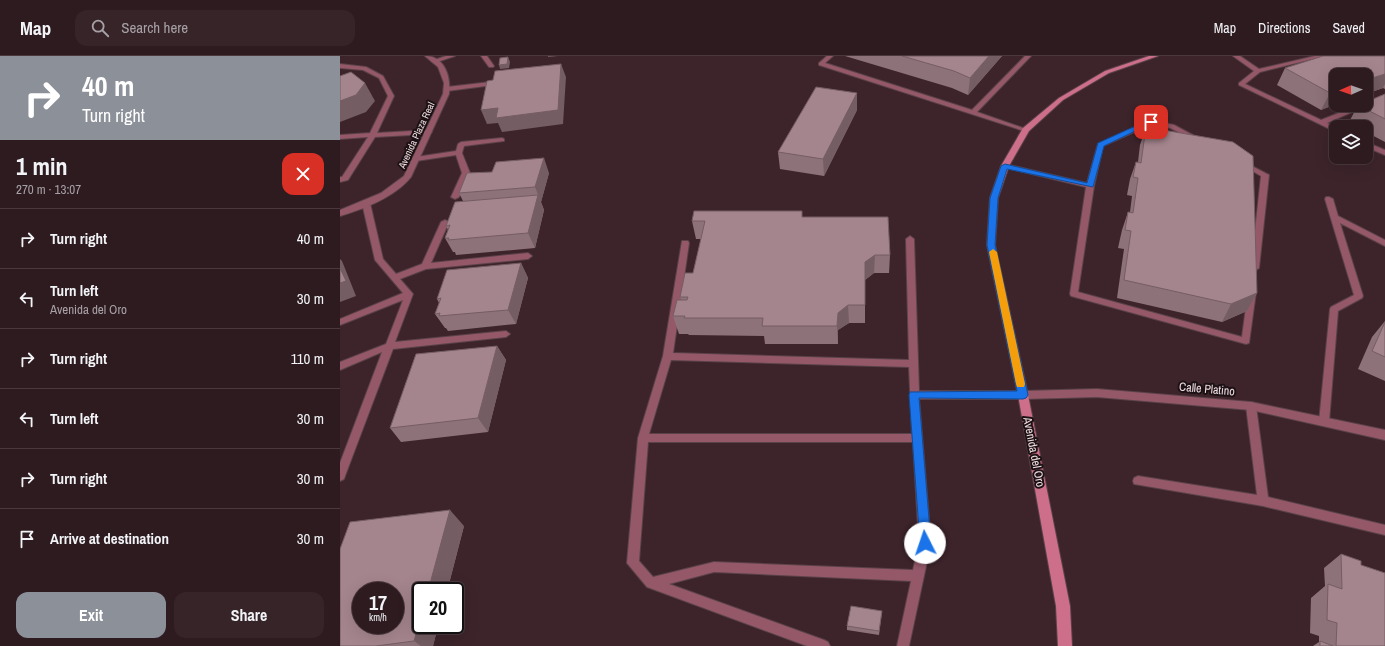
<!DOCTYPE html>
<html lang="en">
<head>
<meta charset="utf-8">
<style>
  :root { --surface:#2e1b20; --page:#362429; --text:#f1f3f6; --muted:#a7a1a5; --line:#49393e; --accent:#8c9099 }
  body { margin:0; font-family:"Archivo Narrow",sans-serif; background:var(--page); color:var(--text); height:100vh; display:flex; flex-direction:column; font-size:15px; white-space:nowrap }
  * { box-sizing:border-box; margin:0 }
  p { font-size:13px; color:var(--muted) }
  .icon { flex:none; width:22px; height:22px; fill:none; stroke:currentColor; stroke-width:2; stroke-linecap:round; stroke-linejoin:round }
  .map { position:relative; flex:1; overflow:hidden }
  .side { display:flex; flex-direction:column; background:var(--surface); width:340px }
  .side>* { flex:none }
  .hud { background:#8c9099; color:#fff; overflow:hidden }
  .needle { width:26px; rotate:268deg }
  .controls { position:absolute; left:989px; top:12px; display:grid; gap:8px }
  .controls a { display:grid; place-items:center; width:44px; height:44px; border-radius:8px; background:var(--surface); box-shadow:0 4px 16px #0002,0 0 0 1px var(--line); font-size:20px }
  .speed { position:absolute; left:12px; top:526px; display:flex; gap:8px; font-size:20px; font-weight:700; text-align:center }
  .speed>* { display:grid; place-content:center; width:52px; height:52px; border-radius:50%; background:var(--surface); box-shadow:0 4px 16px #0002,0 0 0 1px var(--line); line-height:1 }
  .speed small { font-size:10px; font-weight:400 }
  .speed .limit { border:2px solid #111; border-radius:6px; background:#fff; color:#111 }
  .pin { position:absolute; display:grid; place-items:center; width:34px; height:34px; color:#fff; margin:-17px; border-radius:8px; box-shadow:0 2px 6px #0006 }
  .me { position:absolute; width:44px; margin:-22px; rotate:356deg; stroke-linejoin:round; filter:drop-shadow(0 0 3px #0008) }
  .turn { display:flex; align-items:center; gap:14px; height:84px; padding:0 16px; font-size:18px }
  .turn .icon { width:52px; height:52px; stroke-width:2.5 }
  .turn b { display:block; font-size:28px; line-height:34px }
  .round { display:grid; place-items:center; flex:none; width:42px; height:42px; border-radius:12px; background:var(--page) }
  .summary { display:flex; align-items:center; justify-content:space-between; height:68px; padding:0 16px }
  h1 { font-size:24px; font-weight:800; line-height:30px }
  .action { display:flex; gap:8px; margin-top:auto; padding:8px 16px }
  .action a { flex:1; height:46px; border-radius:12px; background:var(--accent); color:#fff; font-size:16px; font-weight:800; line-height:46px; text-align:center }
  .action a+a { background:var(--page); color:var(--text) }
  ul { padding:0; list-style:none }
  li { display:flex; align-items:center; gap:12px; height:60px; padding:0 16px; border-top:1px solid var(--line) }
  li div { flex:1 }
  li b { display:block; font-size:15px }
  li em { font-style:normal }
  header { display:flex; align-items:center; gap:24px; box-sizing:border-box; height:56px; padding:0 20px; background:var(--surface); border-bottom:1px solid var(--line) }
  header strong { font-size:19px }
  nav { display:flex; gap:22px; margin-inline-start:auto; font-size:14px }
  .search { width:280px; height:36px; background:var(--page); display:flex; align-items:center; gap:10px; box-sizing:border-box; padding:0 14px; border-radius:12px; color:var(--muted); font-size:15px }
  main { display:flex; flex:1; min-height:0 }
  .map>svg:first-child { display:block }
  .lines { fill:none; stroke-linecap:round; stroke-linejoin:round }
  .lane-casing { stroke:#5a4248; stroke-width:2 }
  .street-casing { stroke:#5a4248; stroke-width:2 }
  .secondary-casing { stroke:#5a4248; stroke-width:2 }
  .lane { fill:#945869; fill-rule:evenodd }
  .street { fill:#945869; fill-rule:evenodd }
  .secondary { fill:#cd6e8b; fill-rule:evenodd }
  .wall { fill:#8e7279 }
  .shaded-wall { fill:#745d63 }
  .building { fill:#a5858d; stroke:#745d63; fill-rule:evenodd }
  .route { fill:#1a73e8; stroke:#114b97 }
  .slow { fill:#f59e0b }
  .labels { text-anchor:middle; stroke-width:4; stroke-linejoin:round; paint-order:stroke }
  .far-street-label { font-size:10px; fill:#f0dee2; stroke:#1c1114 }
  .street-label { font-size:12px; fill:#f0dee2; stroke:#1c1114 }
</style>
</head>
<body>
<header>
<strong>Map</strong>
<div class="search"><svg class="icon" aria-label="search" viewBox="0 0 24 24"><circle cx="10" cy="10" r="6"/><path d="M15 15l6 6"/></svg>Search here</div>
<nav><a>Map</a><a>Directions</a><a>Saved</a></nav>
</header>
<main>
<section class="side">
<div class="hud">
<div class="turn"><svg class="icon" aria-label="right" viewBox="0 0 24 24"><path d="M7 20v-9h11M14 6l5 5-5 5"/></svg><div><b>40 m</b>Turn right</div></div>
</div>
<div class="summary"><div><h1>1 min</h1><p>270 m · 13:07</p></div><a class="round" style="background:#d93025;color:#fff"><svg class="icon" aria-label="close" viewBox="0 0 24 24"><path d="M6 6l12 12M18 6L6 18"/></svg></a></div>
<ul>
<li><svg class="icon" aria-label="right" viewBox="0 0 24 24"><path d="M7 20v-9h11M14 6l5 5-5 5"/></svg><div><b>Turn right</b></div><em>40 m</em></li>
<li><svg class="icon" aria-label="left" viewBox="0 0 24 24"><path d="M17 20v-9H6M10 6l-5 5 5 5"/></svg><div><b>Turn left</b><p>Avenida del Oro</p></div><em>30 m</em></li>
<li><svg class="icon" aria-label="right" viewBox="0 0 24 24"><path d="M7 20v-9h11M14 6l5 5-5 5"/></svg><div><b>Turn right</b></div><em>110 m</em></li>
<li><svg class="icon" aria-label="left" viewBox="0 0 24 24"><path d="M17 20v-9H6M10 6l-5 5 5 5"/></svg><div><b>Turn left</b></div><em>30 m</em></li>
<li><svg class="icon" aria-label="right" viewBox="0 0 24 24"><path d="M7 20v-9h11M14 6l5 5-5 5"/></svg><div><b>Turn right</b></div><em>30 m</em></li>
<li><svg class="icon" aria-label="arrive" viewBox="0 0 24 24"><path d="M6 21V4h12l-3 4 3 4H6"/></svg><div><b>Arrive at destination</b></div><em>30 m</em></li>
</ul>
<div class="action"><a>Exit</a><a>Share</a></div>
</section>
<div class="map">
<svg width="1045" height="590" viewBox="0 0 1045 590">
  <rect width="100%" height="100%" fill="#3d242b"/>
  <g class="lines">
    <defs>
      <path id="lane" d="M 106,0 L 115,0 L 94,7 L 91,5 Z
        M 141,0 L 147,0 L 154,10 L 153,11 L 149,11 Z
        M 487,0 L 493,0 L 485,7 L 632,54 L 685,0 L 691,0 L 637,56 L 689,74 L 684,75 L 479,9 L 479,7 Z
        M 893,0 L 900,0 L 919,13 L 975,0 L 985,0 L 920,16 L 905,28 L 981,64 L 1019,49 L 1026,49 L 1026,47 L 1028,49 L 987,67 L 996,71 L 996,76 L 994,75 L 899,29 L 899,27 L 914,15 Z
        M 0,8 L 26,11 L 43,20 L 54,40 L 37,77 L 89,74 L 92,76 L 89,78 L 35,81 L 8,124 L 0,126 L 0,121 L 2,121 L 28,81 L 0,83 L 0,79 L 30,77 L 48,40 L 39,22 L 23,14 L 0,12 Z
        M 159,25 L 162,27 L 161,28 L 107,35 L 104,33 L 107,31 Z
        M 811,64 L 834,69 L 862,84 L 859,86 L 857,85 L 830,72 L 812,68 L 763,90 L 754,130 L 738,236 L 902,281 L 908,236 L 912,233 L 915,234 L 916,236 L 909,287 L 906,288 L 731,240 L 730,238 L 746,131 L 663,111 L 662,110 L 665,108 L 747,127 L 758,88 Z
        M 162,82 L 164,83 L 164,85 L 124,90 L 122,97 L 130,117 L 119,141 L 115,143 L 111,141 L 122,117 L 116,99 L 76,105 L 73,103 L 76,101 L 116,95 L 118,88 L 121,86 Z
        M 1026,86 L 1045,94 L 1045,99 L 1026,91 Z
        M 904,106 L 929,119 L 919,212 L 915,215 L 911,212 L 921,120 L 902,109 L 901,108 Z
        M 986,141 L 989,141 L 993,143 L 998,160 L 1045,184 L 1045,190 L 1000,167 L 1023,240 L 1022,242 L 998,255 L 989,366 L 987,369 L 984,370 L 981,369 L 979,366 L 990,253 L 991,251 L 1014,239 L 985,143 Z
        M 23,145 L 26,145 L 30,147 L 43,203 L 56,218 L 82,208 L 101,166 L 105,164 L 109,166 L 91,207 L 188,197 L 192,200 L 188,203 L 86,213 L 60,223 L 73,238 L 55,286 L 166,275 L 170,278 L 166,281 L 53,293 L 5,420 L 4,423 L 0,425 L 0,407 L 42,296 L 0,314 L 0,306 L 46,288 L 63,244 L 0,269 L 0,263 L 63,237 L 35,204 L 22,147 Z
        M 570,180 L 574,183 L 579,335 L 683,335 L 686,336 L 688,339 L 686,342 L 683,343 L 579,343 L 591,487 L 569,590 L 557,590 L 571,525 L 374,516 L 329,528 L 484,584 L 488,586 L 490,590 L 467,590 L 307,531 L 287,507 L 298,382 L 323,300 L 342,185 L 348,185 L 349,187 L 333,297 L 569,304 L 566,183 ZM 331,304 L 569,311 L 572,378 L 309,378 ZM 308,386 L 573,386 L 579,487 L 573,514 L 374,506 L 313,521 L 299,505 Z
        M 911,346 L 914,347 L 916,350 L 928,441 L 1045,469 L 1045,479 L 923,450 L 794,428 L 793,425 L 794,422 L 798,420 L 917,439 L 906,350 L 908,347 Z"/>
      <path id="street" d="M 85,0 C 105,0 111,21 109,38 L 71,121 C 55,141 24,153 0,160 L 0,154 L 41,137 L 64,120 L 103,38 L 104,27 L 98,11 Z
        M 757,333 L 911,346 L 1045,374 L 1045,384 L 911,354 L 757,341 L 683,343 L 679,342 L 678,339 L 679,336 L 683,335 Z"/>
      <path id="secondary" d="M 809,0 L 818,0 L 769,17 L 723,44 L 689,75 L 669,110 L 658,142 L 655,189 L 688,339 L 730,550 L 732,590 L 718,590 L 716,550 L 678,339 L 647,189 L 650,142 L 661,110 L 683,72 L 719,42 L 765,15 Z"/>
    </defs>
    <use href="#lane" class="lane-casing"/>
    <use href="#street" class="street-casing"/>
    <use href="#secondary" class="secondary-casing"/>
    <use href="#lane" class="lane"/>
    <use href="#street" class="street"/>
    <use href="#secondary" class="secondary"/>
  </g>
  <path class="wall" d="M 505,0 L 662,0 L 628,39 L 612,32 Z
    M 1045,0 L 1045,33 L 1043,32 L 1026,38 L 1026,19 L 996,19 L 996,48 L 981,54 L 937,29 L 945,12 Z
    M 1045,38 L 1045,86 L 1026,76 L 1026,71 L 1017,71 L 1009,66 L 1018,49 Z
    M 517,54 L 484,120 L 440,113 L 438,96 Z
    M 806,71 L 917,237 L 907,255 L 882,266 L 777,242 L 784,193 L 778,192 L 782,174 L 788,156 L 790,156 L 792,140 L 787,139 L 790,123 L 796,106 L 798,106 L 800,89 Z
    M 209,117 L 201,146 L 204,154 L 195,192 L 116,199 L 115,196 L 113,196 L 105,182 L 108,174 L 106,170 L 123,145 L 119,137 Z
    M 462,161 L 550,199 L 549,217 L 534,217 L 525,224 L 525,267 L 509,267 L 498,274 L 498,288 L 425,288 L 424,280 L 349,279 L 348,278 L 339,278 L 333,260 L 341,244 L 340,241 L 353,217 L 361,183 L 356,183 L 352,165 Z
    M 181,207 L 188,222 L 176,268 L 108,275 L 106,272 L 105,272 L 95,258 L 99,247 L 97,243 Z
    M 1045,265 L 1045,325 L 1018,313 L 1032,281 Z
    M 157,290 L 166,304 L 148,376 L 61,386 L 50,372 Z
    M 124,470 L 93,590 L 0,590 Z
    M 1001,498 L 1021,509 L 1045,590 L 973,590 L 979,586 L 979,580 L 970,577 L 971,542 L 985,530 L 984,512 Z
    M 542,555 L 539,579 L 507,574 L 507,570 Z"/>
  <path class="shaded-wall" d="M 208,0 L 218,0 L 208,1 Z
    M 649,0 L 662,0 L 628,39 L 630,22 Z
    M 168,1 L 170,6 L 169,12 L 160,13 L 159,9 Z
    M 221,8 L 226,21 L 223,68 L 162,76 L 158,67 L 147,68 L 141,54 L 158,52 Z
    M 1045,18 L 1045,28 L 1043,32 L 1026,38 L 1026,24 Z
    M 25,27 L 35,45 L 26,56 L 0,66 L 0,45 Z
    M 996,34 L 996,48 L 981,54 L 990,37 Z
    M 517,37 L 517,54 L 484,120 L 483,103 Z
    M 204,102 L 209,117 L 201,146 L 195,131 Z
    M 198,139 L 204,154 L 195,192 L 188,177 Z
    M 535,199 L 534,217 L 525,224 L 525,206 Z
    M 0,203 L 2,205 L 16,240 L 0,246 Z
    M 181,207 L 188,222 L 176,268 L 168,254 Z
    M 917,237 L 907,255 L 882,266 L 891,248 Z
    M 508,249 L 509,267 L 498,274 L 498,288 L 497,270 L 498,257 Z
    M 157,290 L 166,304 L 148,376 L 138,362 Z
    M 110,454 L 124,470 L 107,535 L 88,535 Z
    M 81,561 L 81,569 L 98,569 L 93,590 L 81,590 L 74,585 Z"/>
  <path class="building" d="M 562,0 L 649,0 L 630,22 L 614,15 Z
    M 983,0 L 1045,0 L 1045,18 L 1026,24 L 1026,19 L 996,19 L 996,34 L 990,37 L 945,12 Z
    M 168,1 L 167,8 L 159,9 L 160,2 Z
    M 221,8 L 218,54 L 156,62 L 158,52 L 141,54 L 147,25 L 153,24 L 155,15 Z
    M 11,16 L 25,27 L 16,39 L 0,45 L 0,20 Z
    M 476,31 L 517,37 L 483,103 L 438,96 Z
    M 1045,38 L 1045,63 L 1018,49 L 1026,49 L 1026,46 Z
    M 806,71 L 893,86 L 913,100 L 917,237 L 891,248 L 784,224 L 791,175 L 785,174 L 788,156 L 793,157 L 798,122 L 793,121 L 796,106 L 801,107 Z
    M 204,102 L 195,131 L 119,137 L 127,117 L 152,116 L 156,106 Z
    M 198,139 L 188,177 L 108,184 L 109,182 L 105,182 L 110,169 L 106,170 L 115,146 Z
    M 354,155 L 462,155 L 462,161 L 548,161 L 550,199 L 535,199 L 525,206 L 525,249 L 508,249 L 498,257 L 497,270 L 422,270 L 423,262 L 344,262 L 345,260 L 333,260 L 337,244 L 347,244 L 348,241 L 340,241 L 345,217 L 353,217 L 365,165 L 352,165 Z
    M 181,207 L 168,254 L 99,260 L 100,257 L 95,258 L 101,242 L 97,243 L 107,214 Z
    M 0,212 L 6,225 L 0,227 Z
    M 1045,266 L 1045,301 L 1032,295 Z
    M 157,290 L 138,362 L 50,372 L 76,298 Z
    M 110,454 L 88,535 L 81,535 L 81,561 L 74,585 L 36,590 L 0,590 L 0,493 L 10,466 ZM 21,535 L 55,535 L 55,569 L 21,569 Z
    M 1001,498 L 1021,505 L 1021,509 L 1045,517 L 1045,590 L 996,590 L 997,567 L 987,564 L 988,528 L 1002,533 Z
    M 511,550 L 542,555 L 539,575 L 507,570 Z
    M 980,585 L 993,590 L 980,590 Z"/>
  <path class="route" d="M 809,64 L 814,66 L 764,90 L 753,131 L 667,113 L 658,142 L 655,189 L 688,339 L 686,342 L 683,343 L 579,342 L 591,487 L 589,491 L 585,493 L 581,491 L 580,487 L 569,339 L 570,336 L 677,335 L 647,189 L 650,142 L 661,110 L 665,108 L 747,127 L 758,87 Z"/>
  <path class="slow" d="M 653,193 L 657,196 L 685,328 L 684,331 L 677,331 L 676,328 L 649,196 Z"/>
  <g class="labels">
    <g class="far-street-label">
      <text transform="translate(76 79) rotate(-65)" y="4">Avenida Plaza Real</text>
    </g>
    <g class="street-label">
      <text transform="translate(867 333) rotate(5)" y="4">Calle Platino</text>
      <text transform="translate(694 396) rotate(79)" y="4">Avenida del Oro</text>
    </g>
  </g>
</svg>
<div class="controls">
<a><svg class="needle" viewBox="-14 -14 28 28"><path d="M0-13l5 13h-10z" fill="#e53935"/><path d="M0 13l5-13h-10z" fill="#a7a1a5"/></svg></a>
<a><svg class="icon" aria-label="layers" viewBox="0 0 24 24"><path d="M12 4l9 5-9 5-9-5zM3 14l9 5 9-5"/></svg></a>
</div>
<div class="speed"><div>17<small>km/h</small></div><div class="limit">20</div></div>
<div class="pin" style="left:811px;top:66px;background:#d93025"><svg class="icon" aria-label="arrive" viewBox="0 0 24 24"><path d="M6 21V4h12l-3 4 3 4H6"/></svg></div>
<svg class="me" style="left:585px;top:487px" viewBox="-20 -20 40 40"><circle r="19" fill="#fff"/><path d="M0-13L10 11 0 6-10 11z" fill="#1a73e8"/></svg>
</div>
</main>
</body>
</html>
